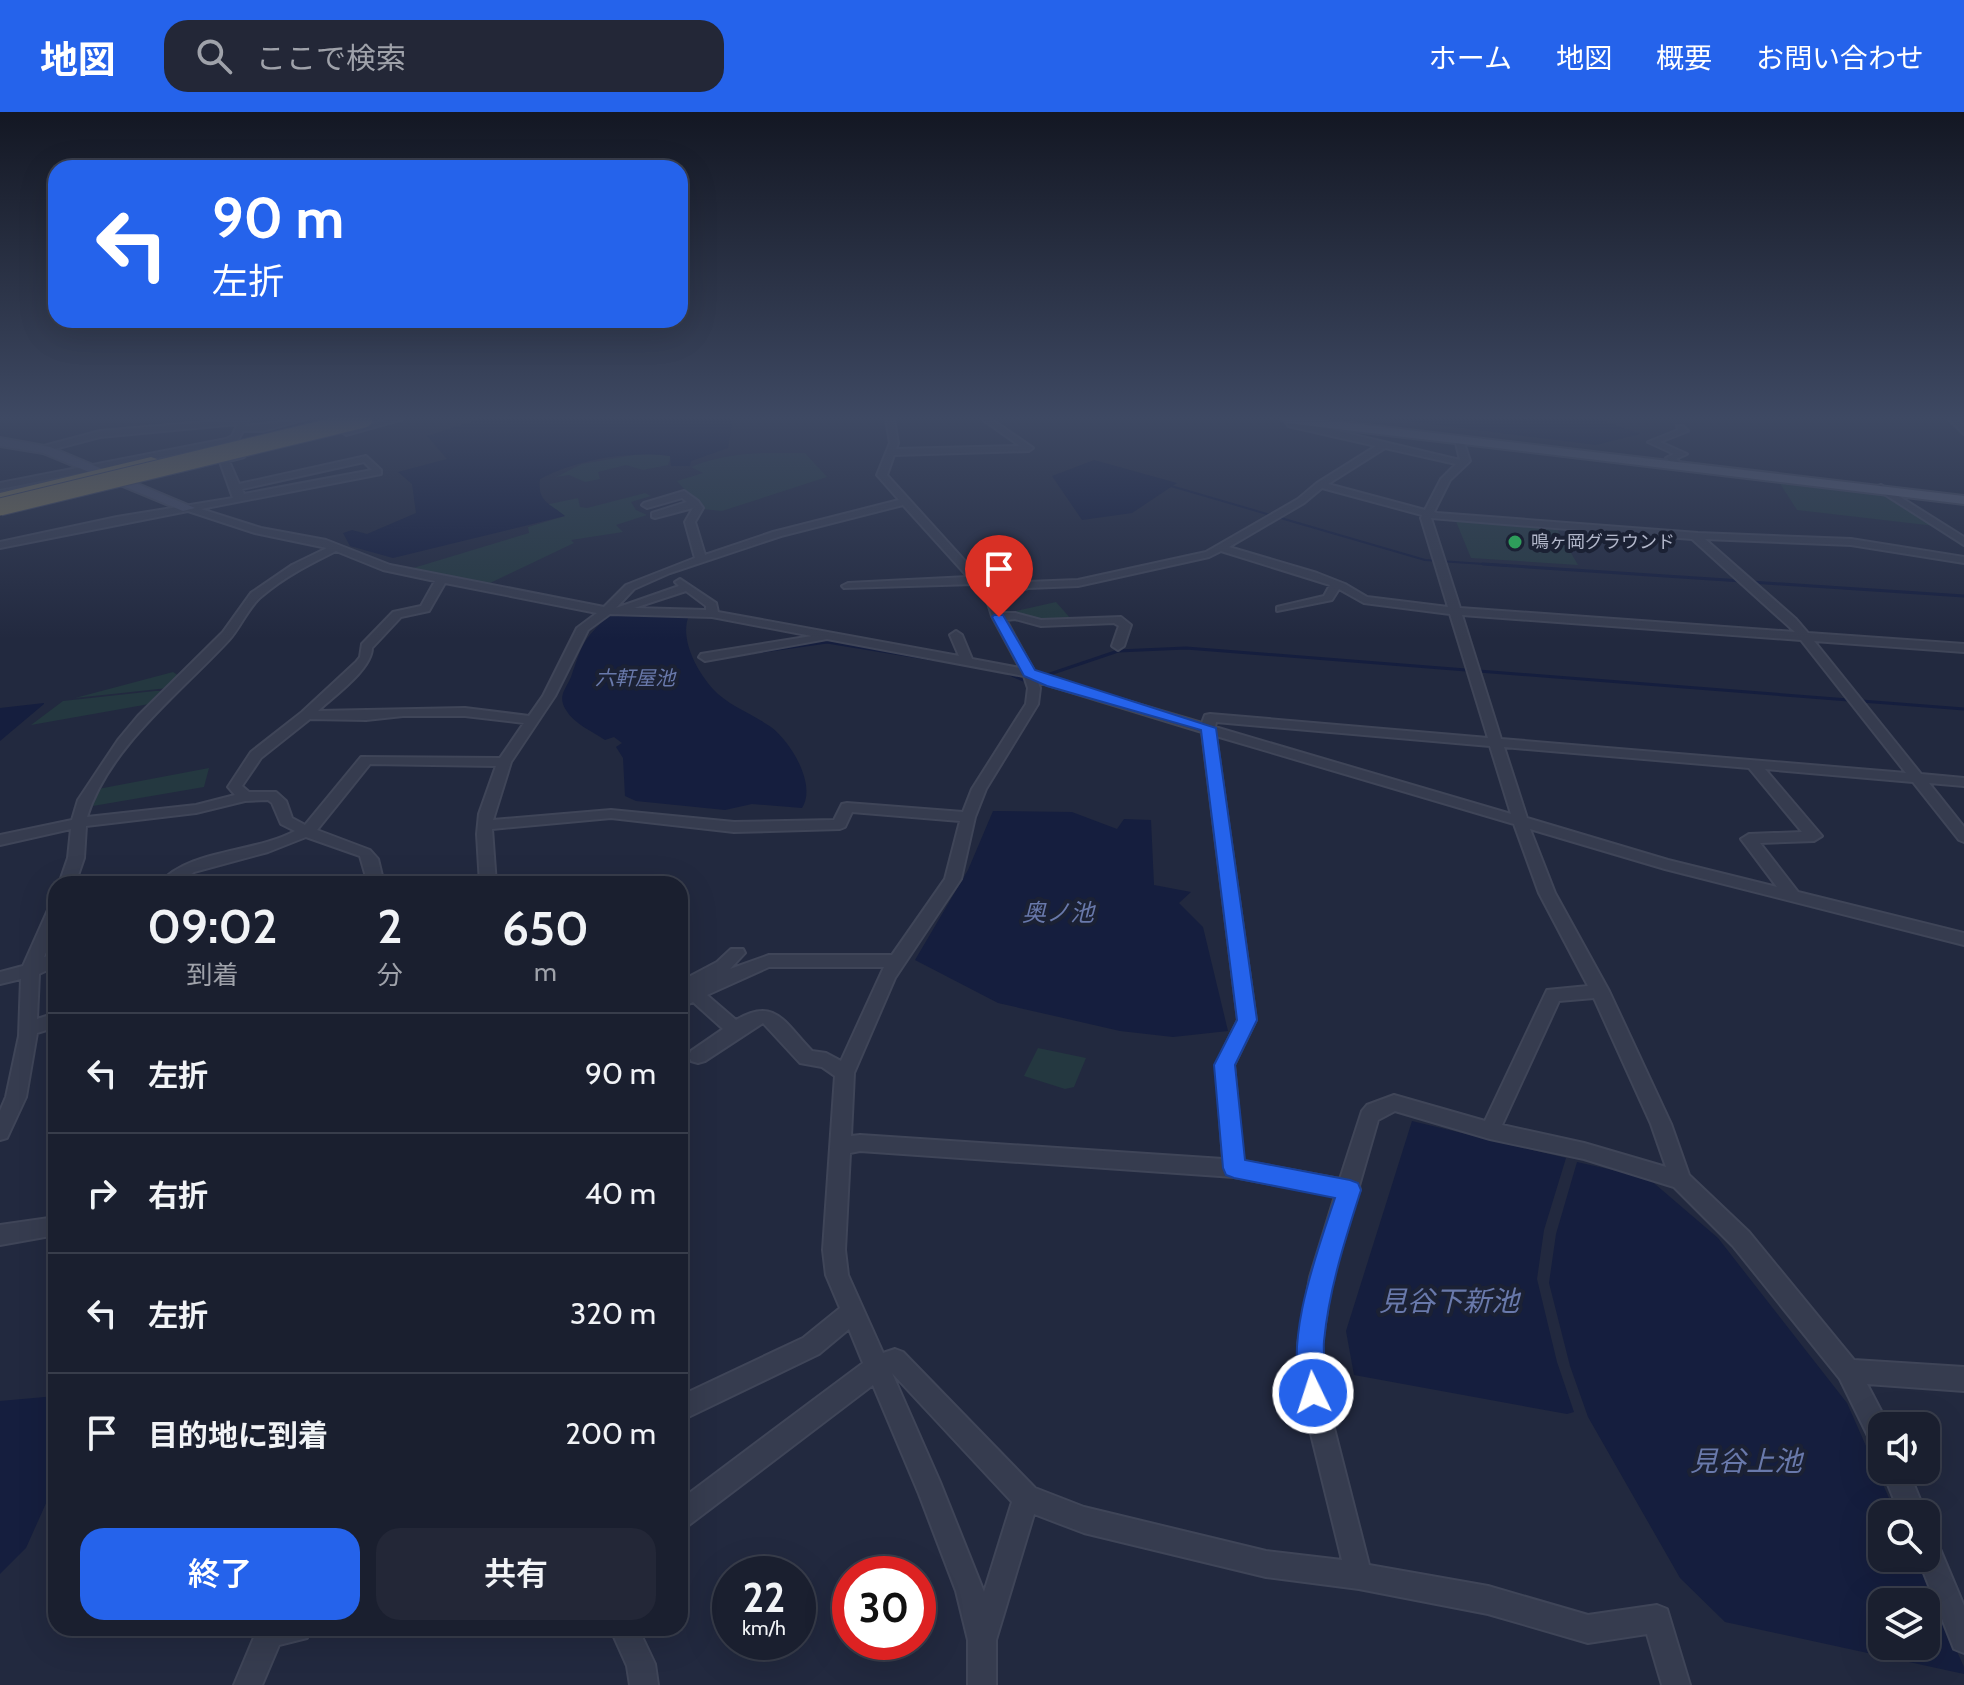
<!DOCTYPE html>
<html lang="ja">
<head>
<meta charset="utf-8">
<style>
  :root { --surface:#1a1f2f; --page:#232737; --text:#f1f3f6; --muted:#9fa2aa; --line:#383d4b; --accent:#2563eb }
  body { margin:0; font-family:Cabin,"Noto Sans JP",sans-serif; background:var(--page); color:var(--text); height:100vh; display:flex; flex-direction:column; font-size:30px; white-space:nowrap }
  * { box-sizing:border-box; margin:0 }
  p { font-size:26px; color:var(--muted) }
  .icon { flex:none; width:44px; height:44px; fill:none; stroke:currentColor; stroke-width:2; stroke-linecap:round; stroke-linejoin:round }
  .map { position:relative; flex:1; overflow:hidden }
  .side { position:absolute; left:48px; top:764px; width:640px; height:760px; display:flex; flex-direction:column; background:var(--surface); border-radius:24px; box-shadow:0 8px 32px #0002,0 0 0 2px var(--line) }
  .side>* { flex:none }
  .banner { position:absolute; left:48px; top:48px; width:640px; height:168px; border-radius:24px; box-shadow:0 8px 32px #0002,0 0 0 2px var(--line); background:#2563eb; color:#fff; overflow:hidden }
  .buttons { position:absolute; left:1868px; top:1300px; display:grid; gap:16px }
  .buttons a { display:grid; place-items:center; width:72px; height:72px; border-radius:16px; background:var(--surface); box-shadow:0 8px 32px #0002,0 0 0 2px var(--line); font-size:40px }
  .speed { position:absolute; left:712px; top:1444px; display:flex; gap:16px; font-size:40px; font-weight:700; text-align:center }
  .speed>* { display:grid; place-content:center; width:104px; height:104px; border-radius:50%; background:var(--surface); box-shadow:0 8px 32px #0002,0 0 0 2px var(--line); line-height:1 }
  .speed small { font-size:20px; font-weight:400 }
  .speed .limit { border:12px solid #d22; background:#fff; color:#111 }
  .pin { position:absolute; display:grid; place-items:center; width:68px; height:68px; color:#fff; margin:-82px -34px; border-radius:50% 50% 50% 0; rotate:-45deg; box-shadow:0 0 8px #0007 }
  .pin .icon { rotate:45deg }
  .me { position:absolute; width:88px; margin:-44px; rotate:356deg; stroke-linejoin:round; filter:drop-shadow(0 0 6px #0008) }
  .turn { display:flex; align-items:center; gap:28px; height:168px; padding:0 32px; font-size:36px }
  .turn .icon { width:104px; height:104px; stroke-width:2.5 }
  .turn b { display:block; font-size:56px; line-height:68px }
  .eta { display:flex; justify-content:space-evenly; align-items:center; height:136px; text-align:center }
  .eta b { font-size:48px; font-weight:600; line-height:56px }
  .action { display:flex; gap:16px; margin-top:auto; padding:16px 32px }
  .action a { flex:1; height:92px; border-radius:24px; background:var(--accent); color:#fff; font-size:32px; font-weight:600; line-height:92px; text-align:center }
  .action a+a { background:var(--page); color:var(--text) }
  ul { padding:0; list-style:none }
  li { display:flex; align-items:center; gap:24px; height:120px; padding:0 32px; border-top:2px solid var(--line) }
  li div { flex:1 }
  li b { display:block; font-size:30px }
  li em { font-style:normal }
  header { display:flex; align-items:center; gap:48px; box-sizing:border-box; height:112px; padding:0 40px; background:var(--accent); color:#fff }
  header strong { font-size:38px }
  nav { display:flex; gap:44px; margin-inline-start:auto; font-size:28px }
  .search { width:560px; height:72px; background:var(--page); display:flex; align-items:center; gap:20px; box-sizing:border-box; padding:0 28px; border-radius:24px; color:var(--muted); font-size:30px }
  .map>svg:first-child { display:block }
  .green { fill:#243840 }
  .water { fill:#151e3e; fill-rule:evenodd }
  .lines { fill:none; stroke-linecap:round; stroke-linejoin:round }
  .stream-far1 { stroke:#151e3e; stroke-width:2 }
  .stream { stroke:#151e3e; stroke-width:3 }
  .street-casing { stroke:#3f4558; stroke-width:4 }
  .secondary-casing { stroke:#3f4558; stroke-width:4 }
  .primary-casing { stroke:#3f4558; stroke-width:4 }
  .highway-casing { stroke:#3e4457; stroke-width:4 }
  .street { fill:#363c4f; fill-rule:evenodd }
  .secondary { fill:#444a62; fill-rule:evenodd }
  .primary { fill:#545a6f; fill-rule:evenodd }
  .highway { fill:#756e53; fill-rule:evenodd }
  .highway-bridge-casing { stroke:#3e4457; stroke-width:19; stroke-linecap:butt }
  .highway-bridge { stroke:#756e53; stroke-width:17 }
  .route { fill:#2563eb; stroke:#184099; stroke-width:2 }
  .leisure-dot { fill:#2e9e5b; stroke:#1b2134; stroke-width:3 }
  .labels { text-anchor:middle; stroke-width:8; stroke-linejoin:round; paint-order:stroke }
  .far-poi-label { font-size:18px; fill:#b2b7ca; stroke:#1b2134; text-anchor:start }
  .far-water-label { font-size:20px; font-style:italic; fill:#6979ab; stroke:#1b2134 }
  .water-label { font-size:24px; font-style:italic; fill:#6979ab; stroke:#1b2134 }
  .near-water-label { font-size:28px; font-style:italic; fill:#6979ab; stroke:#1b2134 }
</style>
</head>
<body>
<header>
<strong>地図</strong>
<div class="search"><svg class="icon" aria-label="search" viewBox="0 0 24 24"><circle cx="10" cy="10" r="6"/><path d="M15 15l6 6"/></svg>ここで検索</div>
<nav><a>ホーム</a><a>地図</a><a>概要</a><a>お問い合わせ</a></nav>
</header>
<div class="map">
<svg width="1964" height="1573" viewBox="0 0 1964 1573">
  <rect width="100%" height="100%" fill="#22293f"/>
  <path class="green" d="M 645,341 L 671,344 L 668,353 L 643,358 L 626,353 L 598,360 L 600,367 L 585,370 L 569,363 L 556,365 L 582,352 Z
    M 766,341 L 805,341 L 827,365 L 722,399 L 702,397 L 677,369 L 703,361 L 691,355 C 716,345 738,342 766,341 Z
    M 1779,370 L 1882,380 L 1935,414 L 1797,398 Z
    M 645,381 L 651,384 L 631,390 L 636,398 L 647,403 L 616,413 L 623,420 L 571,428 L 574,431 L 486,473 L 410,457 L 529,421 L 528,415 L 565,404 L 545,393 L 578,386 L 580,395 L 587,396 Z
    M 1455,407 L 1556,415 L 1578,453 L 1471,446 Z
    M 1056,490 L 1071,507 L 1046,510 L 1003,502 Z
    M 173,560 L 182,566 L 168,576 L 75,586 Z
    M 155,579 L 166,579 L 155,591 L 31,613 L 63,589 Z
    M 209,656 L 204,675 L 87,695 L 98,677 Z
    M 1038,936 L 1086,946 L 1074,975 L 1065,977 L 1024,964 Z"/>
  <path class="water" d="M 479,307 L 733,307 L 728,336 L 691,349 L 690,354 L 671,354 L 670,344 C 628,339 578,347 540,367 C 537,390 550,391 565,404 L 393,446 L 350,434 L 343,421 L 352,418 L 367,422 L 416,401 L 412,372 L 398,360 L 447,347 L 427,324 Z
    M 1390,307 L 1599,307 L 1640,322 L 1596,333 Z
    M 1094,348 L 1177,371 L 1132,401 L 1082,408 L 1052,364 Z
    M 609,503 L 689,503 C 679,527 697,559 713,577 C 727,593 753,602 771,615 C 791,630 817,673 802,696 L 752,692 L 725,698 L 636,689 L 625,684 L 623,646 L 616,635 L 622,631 L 614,625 L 605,628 C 592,619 574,612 566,598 C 557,584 566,577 571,565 C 583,531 582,529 609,503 Z
    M 44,591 L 44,592 L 0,629 L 0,596 Z
    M 993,699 L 1072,700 L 1117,717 L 1124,707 L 1151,708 L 1154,773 L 1191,780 L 1179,791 L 1203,815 L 1228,919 L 1173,925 L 1120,919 L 998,891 L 915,848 L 968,758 Z
    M 1412,1009 L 1566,1046 L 1544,1118 L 1537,1167 L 1557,1250 L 1574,1300 L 1567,1302 L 1354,1263 L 1346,1219 Z
    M 1577,1050 L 1648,1066 L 1718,1126 L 1847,1291 L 1896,1402 L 1882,1402 L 1882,1446 L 1915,1446 L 1964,1555 L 1964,1562 L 1725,1510 L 1680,1466 L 1588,1305 L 1570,1254 L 1549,1171 L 1556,1122 ZM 1882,1490 L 1926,1490 L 1926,1534 L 1882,1534 Z
    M 56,1284 L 56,1369 L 26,1436 L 0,1462 L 0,1289 Z"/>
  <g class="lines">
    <path class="stream-far1" d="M 1171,374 L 1425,448 L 1513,454"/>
    <path class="stream" d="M 1483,452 L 1742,469
      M 1751,470 L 1964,484
      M 742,542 L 827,530 L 931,547
      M 1007,561 L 1023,568
      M 1047,563 L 1118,539 L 1186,536 L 1964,597"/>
    <defs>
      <path id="street" d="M 240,307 L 249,307 L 245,314 L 306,307 L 263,319 L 243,319 L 238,328 L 228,332 L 0,377 L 0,371 L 226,327 L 232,324 L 238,312 L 100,325 L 43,340 L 40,339 L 40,335 L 100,319 Z
        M 390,307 L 403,307 L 346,323 L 342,320 Z
        M 886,307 L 894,307 L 898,331 L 896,337 L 1020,334 L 982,307 L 991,307 L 1033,336 L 1029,339 L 894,343 L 887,363 L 993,480 L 1027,470 L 1078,468 L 1206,440 L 1298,387 L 1317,371 L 1376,334 L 1288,314 L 1287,307 L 1460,348 L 1455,327 L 1462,325 L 1470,349 L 1450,368 L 1434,400 L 1437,401 L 1698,421 L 1851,427 L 1964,445 L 1964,451 L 1851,433 L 1705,427 L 1796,507 L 1808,521 L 1964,532 L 1964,540 L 1814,529 L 1921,662 L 1964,666 L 1964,674 L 1929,671 L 1964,715 L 1964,730 L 1959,728 L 1913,670 L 1765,657 L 1822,724 L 1814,729 L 1760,731 L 1798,780 L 1964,821 L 1964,833 L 1665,757 L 1530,717 L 1555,781 L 1609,879 L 1671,1012 L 1689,1063 L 1749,1120 L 1854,1248 L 1964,1255 L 1964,1279 L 1867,1272 L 1889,1314 L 1882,1314 L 1882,1337 L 1873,1334 L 1840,1267 L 1733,1134 L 1674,1075 L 1584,1047 L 1490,1027 L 1395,999 L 1378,1008 L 1359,1074 L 1360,1078 L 1355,1085 L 1332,1165 L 1322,1232 L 1325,1281 L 1369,1453 L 1488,1474 L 1588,1503 L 1657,1493 L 1667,1497 L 1690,1573 L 1662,1573 L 1647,1522 L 1588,1531 L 1488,1502 L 1359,1477 L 1266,1465 L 1084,1421 L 1034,1402 L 996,1528 L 996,1573 L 968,1573 L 968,1528 L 956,1479 L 919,1382 L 873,1273 L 689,1413 L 680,1417 L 680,1388 L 863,1251 L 849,1217 L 819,1242 L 680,1309 L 680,1284 L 803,1226 L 840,1196 L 826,1163 L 823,1138 L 835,964 L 822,955 L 800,951 L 763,911 L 705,949 L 698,951 L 691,949 L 689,944 L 691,939 L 723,917 L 693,890 L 680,896 L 680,873 L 683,868 L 717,850 L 731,837 L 743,837 L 745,841 L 730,857 L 769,843 L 892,843 L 945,767 L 960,709 L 852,700 L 845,715 L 840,717 L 734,720 L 611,706 L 492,717 L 496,772 L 480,772 L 477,722 L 479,702 L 496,654 L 370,652 L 317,718 L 370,738 L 378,747 L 384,772 L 368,772 L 360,744 L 306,725 L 268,740 L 194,760 L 178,772 L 159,772 C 188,737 255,741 295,719 L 281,712 L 272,691 L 268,688 L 245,689 L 196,701 L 86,714 L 84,746 L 75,772 L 59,772 L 68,746 L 71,717 L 0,733 L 0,723 L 72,708 L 78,688 L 118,628 L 138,604 L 223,520 L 251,481 L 292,453 L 327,436 L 255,421 L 188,399 L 0,436 L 0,430 L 117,405 L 233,386 L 219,347 L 241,340 L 244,341 L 244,345 L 229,349 L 239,372 L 366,344 L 381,358 L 381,362 L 201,397 L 261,416 L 326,428 L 390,453 L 604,495 L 626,473 L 695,446 L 685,410 L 693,396 L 655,406 L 652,405 L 652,401 L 687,390 L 682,386 L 647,396 L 642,393 L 644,391 L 684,379 L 698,389 L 703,396 L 695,410 L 705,443 L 773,420 L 899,388 L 877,363 L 890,331 ZM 1385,336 L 1456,352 L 1441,367 L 1425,398 L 1328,372 ZM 364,350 L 372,358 L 244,382 L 242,377 ZM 1322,376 L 1422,403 L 1421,406 L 1448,495 L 1367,485 L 1345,472 L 1317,461 L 1229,435 L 1304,391 ZM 903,393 L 968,465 L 848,471 L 842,474 L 844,476 L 974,472 L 986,485 L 992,504 L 1020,556 L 972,547 L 962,523 L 956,519 L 950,523 L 959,544 L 718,500 L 716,491 L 680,467 L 675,470 L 679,474 L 616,496 L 634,477 L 670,461 L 781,424 ZM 1431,406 L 1692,427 L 1795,520 L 1460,496 ZM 336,439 L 383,458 L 435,469 L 421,494 L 393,500 L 362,532 L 360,545 L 356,550 L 302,600 L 251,640 L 228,675 L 235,683 L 196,693 L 87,705 C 108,636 181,580 229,528 C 241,515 248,495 262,484 C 284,465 310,452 336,439 ZM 1221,439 L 1330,473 L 1324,484 L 1277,495 L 1277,499 L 1332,488 L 1339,477 L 1364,491 L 1450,502 L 1488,626 L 1210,602 L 1205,603 L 1202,611 L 1056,568 L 1034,559 L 1006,508 L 1015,507 L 1041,514 L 1114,511 L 1119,514 L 1112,534 L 1118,538 L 1124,534 L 1131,513 L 1121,505 L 1041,508 L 1015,501 L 1003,501 L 997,486 L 1028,476 L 1078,474 L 1209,445 ZM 445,471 L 597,501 L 577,516 L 543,584 L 529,604 L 465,596 L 318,599 C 334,584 372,557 372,536 L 401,505 L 429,499 ZM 686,479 L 706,494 L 706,498 L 634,496 ZM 610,502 L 712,505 L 812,524 L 701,542 L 699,545 L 705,549 L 827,527 L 1024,564 L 1028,576 L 1026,592 L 972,677 L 963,700 L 847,691 L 842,692 L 834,708 L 734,710 L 611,698 L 493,708 L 511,650 L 555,584 L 588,518 ZM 1462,503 L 1801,528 L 1906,661 L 1501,627 ZM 1038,570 L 1202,620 L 1238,908 L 1216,953 L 1223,1047 L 860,1023 L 851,1024 L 854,961 L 895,866 L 961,767 L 975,705 L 986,677 L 1038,592 L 1040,576 ZM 403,604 L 465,604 L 524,611 L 500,646 L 361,645 L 305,713 L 292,706 L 286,689 L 276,680 L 249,680 L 242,674 L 261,646 L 310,607 L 366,608 ZM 1216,610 L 1490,634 L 1511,702 L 1215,615 ZM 1216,624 L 1514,712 L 1539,781 L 1588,874 L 1547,878 L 1485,1009 L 1394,983 L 1367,993 L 1362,999 L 1340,1067 L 1243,1049 L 1234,953 L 1256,908 ZM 1504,635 L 1749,656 L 1802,720 L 1749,722 L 1741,727 L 1777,775 L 1668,748 L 1527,706 ZM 769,855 L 884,855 L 841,949 L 826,941 L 812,939 C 785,912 776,884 736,908 L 707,883 ZM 1594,886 L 1651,1012 L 1666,1055 L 1584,1031 L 1502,1013 L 1559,889 ZM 860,1039 L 1234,1065 L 1335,1084 L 1310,1165 L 1298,1232 L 1301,1281 L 1342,1448 L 1266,1439 L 1084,1395 L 1035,1376 L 903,1240 L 895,1237 L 883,1241 L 848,1163 L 845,1138 L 850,1041 ZM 892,1261 L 1012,1390 L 984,1480 L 940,1370 Z
        M 1949,307 L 1957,307 L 1964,314 L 1964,322 Z
        M 1677,314 L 1683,314 L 1688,319 L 1660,330 L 1687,342 L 1676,347 L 1682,352 L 1677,355 L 1666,346 L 1674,342 L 1648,330 L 1678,318 Z
        M 1881,373 L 1964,425 L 1964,433 L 1878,378 L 1878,374 Z
        M 56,793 L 56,817 L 44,845 L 56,841 L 56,854 L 39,862 L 37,907 L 56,901 L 56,915 L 37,921 L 26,985 L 7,1026 L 0,1028 L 0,999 L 6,985 L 19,924 L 21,867 L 0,872 L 0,860 L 23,854 L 48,798 Z
        M 56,1105 L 56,1123 L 0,1133 L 0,1113 Z
        M 1882,1358 L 1908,1358 L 1926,1402 L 1900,1402 Z
        M 1926,1421 L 1935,1425 L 1964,1494 L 1964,1541 L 1954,1537 L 1918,1446 L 1926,1446 Z
        M 258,1516 L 311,1516 L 307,1526 L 279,1533 L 262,1573 L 234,1573 Z
        M 610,1516 L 638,1516 L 655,1552 L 658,1573 L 630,1573 L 627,1554 Z"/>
      <path id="secondary" d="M 0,326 L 50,335 L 195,396 L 183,399 L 43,341 L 0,334 Z"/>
      <path id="primary" d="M 1281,307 L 1316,307 L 1964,384 L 1964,392 L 1287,311 Z"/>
      <path id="highway" d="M 151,345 L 157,347 L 157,353 L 0,391 L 0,381 Z"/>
    </defs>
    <use href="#street" class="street-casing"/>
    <use href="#secondary" class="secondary-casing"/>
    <use href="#primary" class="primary-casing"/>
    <use href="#highway" class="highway-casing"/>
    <use href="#street" class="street"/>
    <use href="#secondary" class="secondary"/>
    <use href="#primary" class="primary"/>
    <use href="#highway" class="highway"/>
    <defs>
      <path id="highway-bridge" d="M 0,395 L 364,307"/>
    </defs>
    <use href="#highway-bridge" class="highway-bridge-casing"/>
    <use href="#highway-bridge" class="highway-bridge"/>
  </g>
  <linearGradient id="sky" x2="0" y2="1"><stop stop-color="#131723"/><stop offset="0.58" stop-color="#3e4963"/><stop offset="1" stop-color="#3e4963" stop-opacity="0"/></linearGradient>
  <rect width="1964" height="527" fill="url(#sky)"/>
  <path class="route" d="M 994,503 L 1003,503 L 1035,558 L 1216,616 L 1257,908 L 1235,953 L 1245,1048 L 1350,1068 L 1358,1071 L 1361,1078 C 1345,1128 1329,1177 1324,1229 C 1322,1249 1331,1271 1323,1290 L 1313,1294 L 1304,1290 C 1281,1235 1317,1140 1335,1086 L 1234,1066 L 1226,1063 L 1223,1056 L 1214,953 L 1237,908 L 1201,618 L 1047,574 L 1024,564 L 992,505 Z"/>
  <circle class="leisure-dot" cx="1515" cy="430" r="8"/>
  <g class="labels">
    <g class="far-poi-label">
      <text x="1531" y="436">鳴ヶ岡グラウンド</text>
    </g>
    <g class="far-water-label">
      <text x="635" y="573">六軒屋池</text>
    </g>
    <g class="water-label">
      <text x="1058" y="809">奥ノ池</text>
    </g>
    <g class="near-water-label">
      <text x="1449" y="1199">見谷下新池</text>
      <text x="1746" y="1359">見谷上池</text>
    </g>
  </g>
</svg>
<div class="buttons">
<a><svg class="icon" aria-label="sound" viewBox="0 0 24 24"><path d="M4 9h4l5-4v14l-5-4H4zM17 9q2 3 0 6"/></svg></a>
<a><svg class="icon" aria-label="search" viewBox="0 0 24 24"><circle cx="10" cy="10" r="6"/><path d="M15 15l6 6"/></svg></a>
<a><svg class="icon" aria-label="layers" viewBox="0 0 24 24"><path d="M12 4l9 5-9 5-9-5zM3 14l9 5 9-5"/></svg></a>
</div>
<div class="speed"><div>22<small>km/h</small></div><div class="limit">30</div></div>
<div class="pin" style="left:999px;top:505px;background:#d93025"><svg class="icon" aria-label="arrive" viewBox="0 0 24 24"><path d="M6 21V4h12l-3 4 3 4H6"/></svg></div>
<svg class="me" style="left:1313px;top:1281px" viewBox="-20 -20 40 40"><circle r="17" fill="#2563eb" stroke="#fff" stroke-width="3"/><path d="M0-11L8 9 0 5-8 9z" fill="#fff"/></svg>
<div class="banner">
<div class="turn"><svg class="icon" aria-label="left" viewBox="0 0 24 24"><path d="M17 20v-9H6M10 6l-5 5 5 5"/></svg><div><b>90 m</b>左折</div></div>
</div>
<section class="side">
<div class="eta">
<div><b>09:02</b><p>到着</p></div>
<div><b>2</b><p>分</p></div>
<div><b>650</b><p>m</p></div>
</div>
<ul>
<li><svg class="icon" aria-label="left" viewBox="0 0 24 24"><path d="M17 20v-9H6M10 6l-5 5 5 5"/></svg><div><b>左折</b></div><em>90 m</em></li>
<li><svg class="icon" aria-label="right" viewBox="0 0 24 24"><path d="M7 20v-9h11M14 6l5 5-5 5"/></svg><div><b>右折</b></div><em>40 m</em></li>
<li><svg class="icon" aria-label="left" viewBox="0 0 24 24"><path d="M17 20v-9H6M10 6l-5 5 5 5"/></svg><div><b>左折</b></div><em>320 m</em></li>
<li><svg class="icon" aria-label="arrive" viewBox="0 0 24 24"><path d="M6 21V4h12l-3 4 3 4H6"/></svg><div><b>目的地に到着</b></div><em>200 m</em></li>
</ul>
<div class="action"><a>終了</a><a>共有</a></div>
</section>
</div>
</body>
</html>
